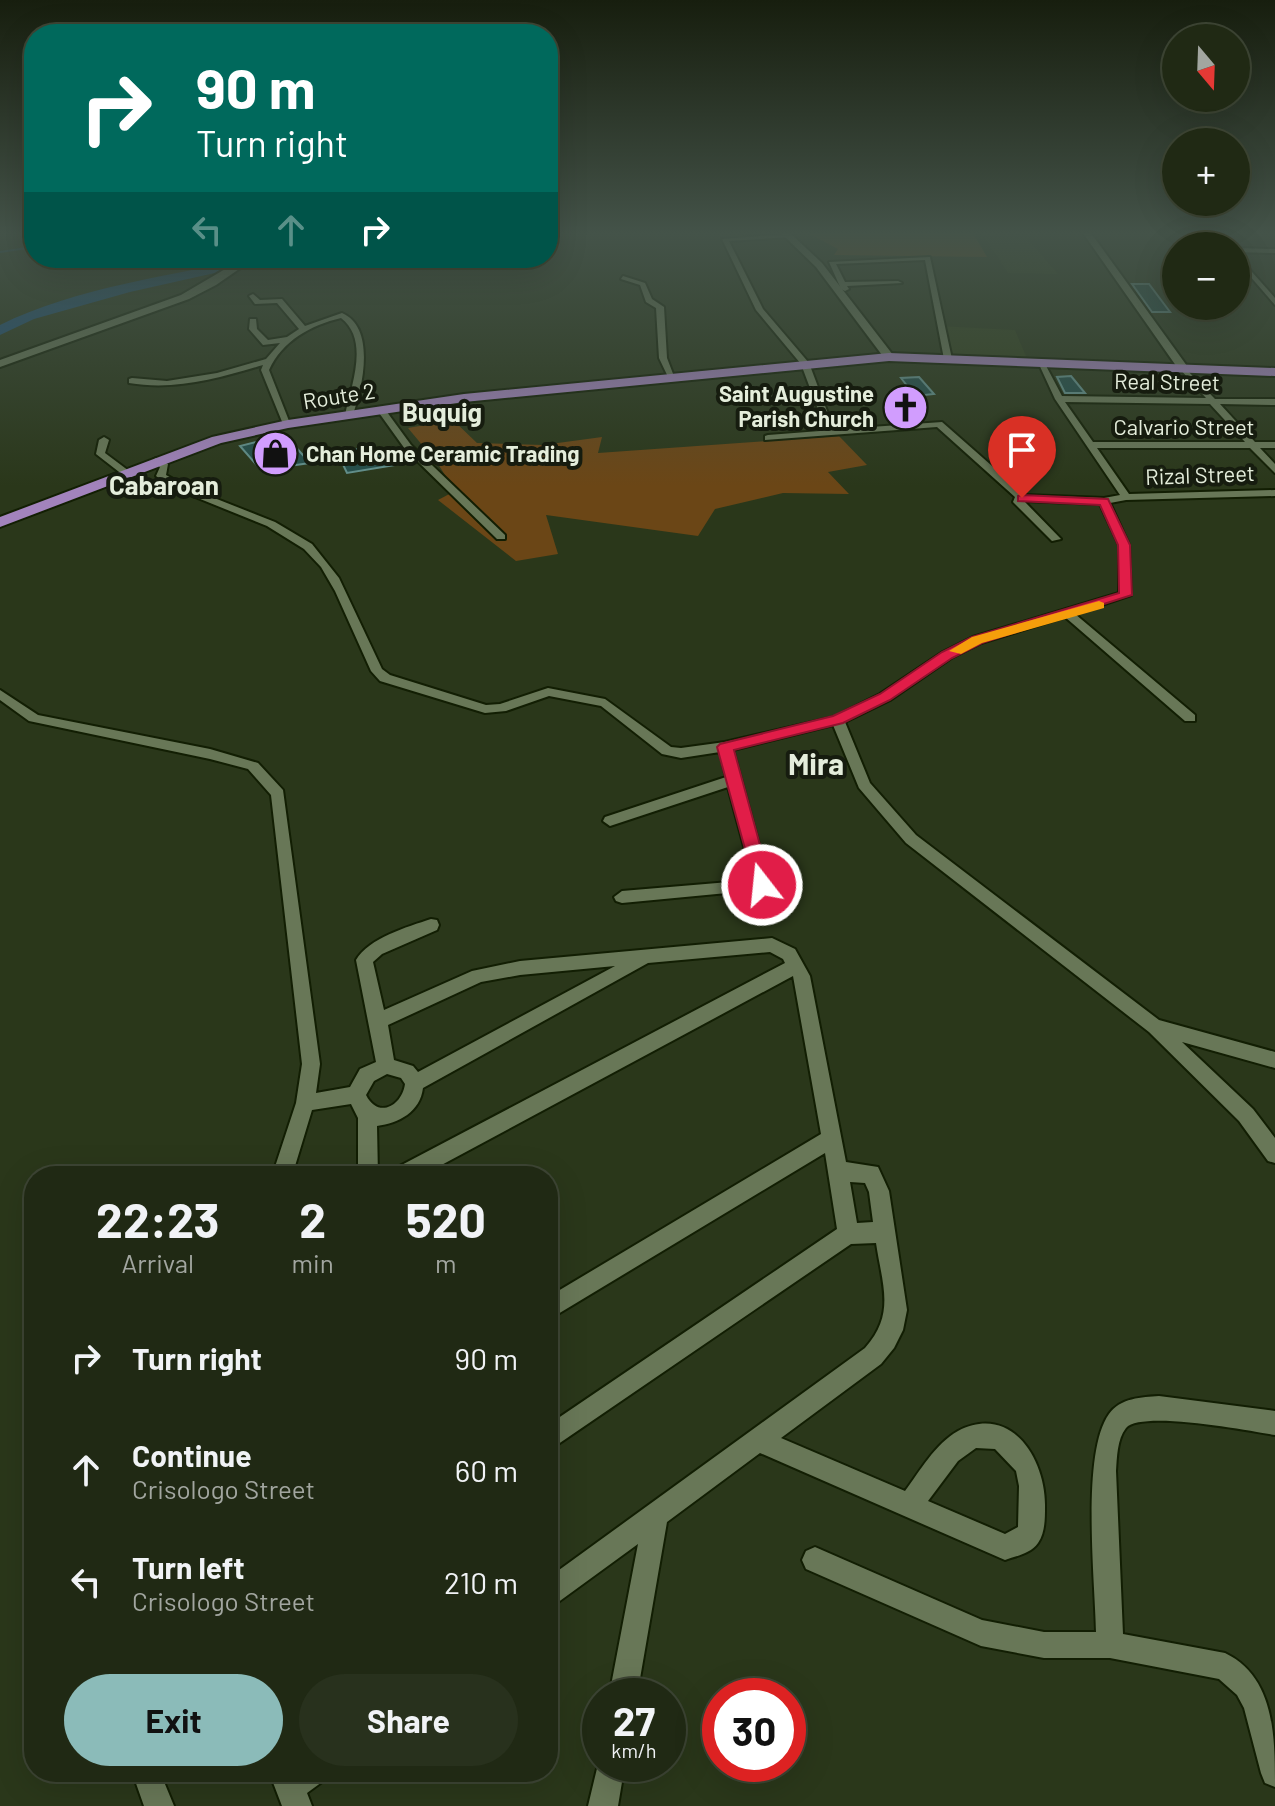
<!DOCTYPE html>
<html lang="en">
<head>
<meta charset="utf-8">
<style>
  :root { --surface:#202914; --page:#28311d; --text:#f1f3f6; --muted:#a2a6a0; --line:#3d4534; --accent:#8bbbb9 }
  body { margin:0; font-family:Barlow,sans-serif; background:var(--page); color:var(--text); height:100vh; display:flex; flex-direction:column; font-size:30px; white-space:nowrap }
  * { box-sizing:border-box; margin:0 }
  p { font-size:26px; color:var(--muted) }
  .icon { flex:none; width:44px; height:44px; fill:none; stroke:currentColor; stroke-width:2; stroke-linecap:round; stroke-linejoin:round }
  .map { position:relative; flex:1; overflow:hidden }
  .side { position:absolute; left:24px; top:1166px; width:534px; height:616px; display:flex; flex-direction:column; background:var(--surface); border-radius:32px; box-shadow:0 8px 32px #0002,0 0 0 2px var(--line) }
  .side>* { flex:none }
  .banner { position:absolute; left:24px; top:24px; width:534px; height:244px; border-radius:32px; box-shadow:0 8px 32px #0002,0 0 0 2px var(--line); background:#00695c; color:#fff; overflow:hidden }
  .needle { width:52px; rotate:161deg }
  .fabs { position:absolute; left:1162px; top:24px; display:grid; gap:16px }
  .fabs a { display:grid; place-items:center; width:88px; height:88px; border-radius:50%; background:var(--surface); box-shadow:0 8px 32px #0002,0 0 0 2px var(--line); font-size:40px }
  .speed { position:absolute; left:582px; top:1678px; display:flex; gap:16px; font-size:40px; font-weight:700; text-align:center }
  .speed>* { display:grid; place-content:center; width:104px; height:104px; border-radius:50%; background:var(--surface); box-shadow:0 8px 32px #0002,0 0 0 2px var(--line); line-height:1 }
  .speed small { font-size:20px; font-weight:400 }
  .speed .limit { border:12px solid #d22; background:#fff; color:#111 }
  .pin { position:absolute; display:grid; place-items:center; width:68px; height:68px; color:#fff; margin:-82px -34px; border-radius:50% 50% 50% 0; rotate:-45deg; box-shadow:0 0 8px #0007 }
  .pin .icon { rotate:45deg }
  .me { position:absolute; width:88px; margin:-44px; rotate:344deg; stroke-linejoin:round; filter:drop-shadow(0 0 6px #0008) }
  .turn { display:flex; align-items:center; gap:28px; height:168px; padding:0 40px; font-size:36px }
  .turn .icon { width:104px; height:104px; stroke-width:2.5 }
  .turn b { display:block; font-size:56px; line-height:68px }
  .lanes { display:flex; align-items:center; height:76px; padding:0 40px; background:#0003; justify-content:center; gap:40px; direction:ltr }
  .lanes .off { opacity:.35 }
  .eta { display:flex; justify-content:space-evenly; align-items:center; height:136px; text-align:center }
  .eta b { font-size:48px; font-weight:700; line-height:56px }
  .primary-button { display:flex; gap:16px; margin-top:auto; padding:16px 40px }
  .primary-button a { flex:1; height:92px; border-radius:48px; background:var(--accent); color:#111; font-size:32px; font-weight:700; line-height:92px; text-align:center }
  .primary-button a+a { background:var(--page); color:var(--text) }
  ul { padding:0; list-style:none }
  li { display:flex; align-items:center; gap:24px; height:112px; padding:0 40px }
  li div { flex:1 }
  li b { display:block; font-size:30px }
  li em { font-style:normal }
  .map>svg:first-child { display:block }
  .built { fill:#31401c }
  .green { fill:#6b4616 }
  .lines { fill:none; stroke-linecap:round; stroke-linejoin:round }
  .stream { stroke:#1b507e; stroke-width:2 }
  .river { fill:#1b507e; fill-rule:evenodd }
  .building { fill:#244e4a; stroke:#63918d; stroke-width:2 }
  .minor-casing { stroke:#121e03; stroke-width:4 }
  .secondary-casing { stroke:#121e03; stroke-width:4 }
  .trunk-casing { stroke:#121e03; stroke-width:4 }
  .minor { fill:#687757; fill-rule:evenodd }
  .secondary { fill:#687757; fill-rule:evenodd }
  .trunk { fill:#a283bc; fill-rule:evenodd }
  .route { fill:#e11d48; stroke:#92132f; stroke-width:2 }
  .slow { fill:#f59e0b }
  .labels { text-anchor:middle; stroke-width:8; stroke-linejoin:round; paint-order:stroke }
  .far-street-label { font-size:22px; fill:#e4eddb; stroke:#161c0f }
  .far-poi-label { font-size:22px; font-weight:bold; fill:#e4eddb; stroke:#161c0f; text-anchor:end }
  .far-quarter-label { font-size:26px; font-weight:bold; fill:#e4eddb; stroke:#161c0f }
  .quarter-label { font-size:30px; font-weight:bold; fill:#e4eddb; stroke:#161c0f }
</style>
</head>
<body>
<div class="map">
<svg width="1275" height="1806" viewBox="0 0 1275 1806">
  <rect width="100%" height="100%" fill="#2a371a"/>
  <path class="built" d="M 982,233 L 1026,237 L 1058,274 L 1008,273 Z
    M 939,326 L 1015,330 L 1028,361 L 943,358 Z"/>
  <path class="green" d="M 808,233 L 973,233 L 987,257 L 834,255 L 838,249 Z
    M 453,420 L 477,443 L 543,445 L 602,437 L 598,453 L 839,436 L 867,465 L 828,472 L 849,494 L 783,493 L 715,509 L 698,536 L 546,515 L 558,554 L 516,561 L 438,500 L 455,491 L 438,464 L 408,428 Z"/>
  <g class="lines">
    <path class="stream" d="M 0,252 L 34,247"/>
    <path class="river" d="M 256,258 L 281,258 L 130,292 L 34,319 L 0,335 L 0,325 C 74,288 175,274 256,258 Z"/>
  </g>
  <path class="building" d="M 1132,284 L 1149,284 L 1170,312 L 1152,312 Z
    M 1071,376 L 1085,393 L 1065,393 L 1057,377 Z
    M 919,377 L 934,394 L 915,396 L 901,378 Z
    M 285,435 L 310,463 L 261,470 L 240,446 Z
    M 356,449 L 358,454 L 387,449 L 395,465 L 347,473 L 337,452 Z"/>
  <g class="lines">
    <defs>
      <path id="minor" d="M 788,234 L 790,237 L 729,241 L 763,309 L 809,363 L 827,411 L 842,429 L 942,422 L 1025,495 L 1104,498 L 1120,495 L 1055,399 L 1037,360 L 1044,362 L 1062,396 L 1206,398 L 1179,368 L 1183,366 L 1215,399 L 1275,399 L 1275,405 L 1220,404 L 1255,442 L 1275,442 L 1275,448 L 1260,448 L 1275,464 L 1275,473 L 1250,448 L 1097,448 L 1129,494 L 1275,490 L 1275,496 L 1126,500 L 1110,503 L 1129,545 L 1131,595 L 1075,614 L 1195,715 L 1195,721 L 1185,721 L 1065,617 L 981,643 L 951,658 L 890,700 L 845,722 L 870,783 L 916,835 L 1159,1020 L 1275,1052 L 1275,1068 L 1182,1042 L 1253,1109 L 1275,1138 L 1275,1163 L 1268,1161 L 1239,1121 L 1149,1032 L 906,843 L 859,788 L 833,725 L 733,750 L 770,885 L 768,889 L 622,903 L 616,901 L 614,897 L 622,891 L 753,880 L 728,787 L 610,826 L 603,821 L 605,817 L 726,777 L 720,752 L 681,758 L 662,754 L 601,706 L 549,696 L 506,711 L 485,713 L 380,681 L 371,671 L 335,591 L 321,567 L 304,549 L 267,526 L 173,488 L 156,476 L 160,467 L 151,461 L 156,458 L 168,464 L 166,475 L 189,488 L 275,522 L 312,544 L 339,578 L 382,669 L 390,675 L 486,705 L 500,704 L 548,688 L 605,699 L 671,747 L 681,748 L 725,742 L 834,717 L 880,694 L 943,652 L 973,637 L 1119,593 L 1119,545 L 1100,504 L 1024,501 L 1061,539 L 1052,541 L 1013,502 L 1015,497 L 937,427 L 765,440 L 765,436 L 768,435 L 833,430 L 819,412 L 801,364 L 756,310 L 722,239 ZM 1065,402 L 1210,404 L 1245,442 L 1093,442 Z
        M 1236,248 L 1275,249 L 1275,253 L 1236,252 Z
        M 1236,254 L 1275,298 L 1275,305 L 1236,260 Z
        M 930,257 L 952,359 L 948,361 L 944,359 L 925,260 L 836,264 L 845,282 L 898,281 L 902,283 L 847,286 L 849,289 L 845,291 L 841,289 L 829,262 Z
        M 623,276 L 645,283 L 652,299 L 664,307 L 667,358 L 675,379 L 669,379 L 659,358 L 656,308 L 646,302 L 640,285 L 621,279 Z
        M 253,294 L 260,300 L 282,299 L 305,326 L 342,313 C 377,328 362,390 352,417 L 345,415 C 351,386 370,340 341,318 C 311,325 282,341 269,370 L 291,426 L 283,424 L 261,370 L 263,365 C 220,378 175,391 129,383 L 129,379 L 132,378 L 167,381 L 217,373 L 266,359 L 280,343 L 263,345 L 249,329 L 250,319 L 256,319 L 257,329 L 268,340 L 287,337 L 299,329 L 277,303 L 255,304 L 249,296 Z
        M 378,408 L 384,408 L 411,445 L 505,535 L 505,539 L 497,539 L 405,449 L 377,410 Z
        M 104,437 L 109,440 L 105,453 L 129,471 L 129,475 L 123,475 L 96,454 L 99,440 Z
        M 0,690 L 38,715 L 210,749 L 258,763 L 283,790 L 320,1064 L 316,1093 L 350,1087 L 360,1069 L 376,1062 L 356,960 C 369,938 407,927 431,919 L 437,920 L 439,925 L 437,930 L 382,954 L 373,962 L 384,1010 L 472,971 L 520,961 L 772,938 L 795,949 L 810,976 L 846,1162 L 878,1167 L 889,1191 L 907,1310 L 903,1330 L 894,1348 L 881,1364 L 781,1438 L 905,1491 C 920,1471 935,1444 958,1431 C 1012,1403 1046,1460 1045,1507 C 1045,1519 1045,1533 1038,1543 C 1030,1554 1016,1556 1005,1560 L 760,1453 L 667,1522 L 637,1696 L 609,1696 L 638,1544 L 557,1603 L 548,1607 L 548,1578 L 865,1348 C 896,1314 882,1284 876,1243 L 851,1244 L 548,1451 L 548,1425 L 837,1229 L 825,1153 L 548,1320 L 548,1297 L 821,1134 L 793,976 L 421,1176 L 391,1176 L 394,1169 L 785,963 L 783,959 L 770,952 L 648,963 L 423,1088 C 420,1112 399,1123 377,1126 L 378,1176 L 358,1176 L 358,1118 L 351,1104 L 312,1110 L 292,1176 L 272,1176 L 296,1103 L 302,1064 L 271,795 L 248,769 L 210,759 L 29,721 L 0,700 ZM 615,966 L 418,1072 L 413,1066 L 394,1060 L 388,1025 L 481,982 L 520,975 ZM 387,1074 L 401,1078 L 405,1084 C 402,1106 378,1119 366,1095 L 374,1081 ZM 850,1182 L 865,1183 L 869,1192 L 873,1222 L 857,1223 ZM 976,1448 L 995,1449 L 1016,1471 L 1019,1486 L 1018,1527 L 1005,1534 L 928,1501 L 958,1461 Z
        M 1159,1396 L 1275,1411 L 1275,1435 C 1249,1431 1142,1410 1126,1428 C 1117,1439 1117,1458 1116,1471 L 1123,1634 L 1225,1653 C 1275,1677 1275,1737 1275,1787 L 1265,1783 L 1261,1773 L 1244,1708 L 1237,1695 L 1219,1679 L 1110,1658 L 1044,1658 L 981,1646 L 806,1569 L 802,1560 L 806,1551 L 815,1547 L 982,1620 L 1044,1632 L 1096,1632 C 1095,1580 1081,1453 1109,1414 C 1120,1398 1142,1397 1159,1396 Z
        M 600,1756 L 600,1764 L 625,1764 L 618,1806 L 588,1806 Z
        M 132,1772 L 160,1772 L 174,1806 L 144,1806 Z
        M 269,1772 L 326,1772 L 322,1782 L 307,1793 L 312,1806 L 282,1806 Z"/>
      <path id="secondary" d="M 781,233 L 790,233 L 822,263 L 893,355 L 893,359 L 885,359 L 816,267 Z
        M 1083,233 L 1091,233 L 1187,366 L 1187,370 L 1179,370 Z
        M 244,258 L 255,258 L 216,285 L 189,299 L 0,367 L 0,360 L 181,295 Z"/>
      <path id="trunk" d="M 889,353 L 1275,368 L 1275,376 L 889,361 L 464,402 L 288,428 L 221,443 L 0,527 L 0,517 L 212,437 L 288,420 L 464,394 Z"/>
    </defs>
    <use href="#minor" class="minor-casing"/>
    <use href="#secondary" class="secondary-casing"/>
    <use href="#trunk" class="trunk-casing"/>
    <use href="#minor" class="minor"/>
    <use href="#secondary" class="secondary"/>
    <use href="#trunk" class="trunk"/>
  </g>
  <linearGradient id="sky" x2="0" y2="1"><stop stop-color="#171e0e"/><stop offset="0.48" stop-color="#445349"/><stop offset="1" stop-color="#445349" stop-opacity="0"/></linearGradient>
  <rect width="1275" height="486" fill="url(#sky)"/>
  <path class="route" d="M 1022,495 L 1108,499 L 1130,545 L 1132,595 L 982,643 L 952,658 L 890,700 L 843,723 L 734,750 L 771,885 L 769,889 L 756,889 L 717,747 L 720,744 L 833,716 L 880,694 L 942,652 L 972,637 L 1119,593 L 1118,545 L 1100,505 L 1018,501 L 1018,496 Z"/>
  <path class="slow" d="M 1099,601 L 1104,603 L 1104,608 L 982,643 L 961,654 L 949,651 L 972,637 Z"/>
  <defs>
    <symbol id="church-disc" viewBox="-11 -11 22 22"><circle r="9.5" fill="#d19dfe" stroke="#161c0f"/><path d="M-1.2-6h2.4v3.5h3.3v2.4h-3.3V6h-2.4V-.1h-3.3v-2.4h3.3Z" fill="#111"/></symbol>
    <symbol id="shop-disc" viewBox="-11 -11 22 22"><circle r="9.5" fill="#d19dfe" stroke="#161c0f"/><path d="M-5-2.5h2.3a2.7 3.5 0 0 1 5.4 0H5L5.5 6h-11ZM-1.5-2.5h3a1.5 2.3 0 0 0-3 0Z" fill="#111"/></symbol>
  </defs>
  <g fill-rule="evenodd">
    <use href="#church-disc" x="880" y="382" width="51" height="51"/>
    <use href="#shop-disc" x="250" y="428" width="51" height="51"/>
  </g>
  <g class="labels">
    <g class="far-street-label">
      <text transform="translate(1167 382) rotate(1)" y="8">Real Street</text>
      <text transform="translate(339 396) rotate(-9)" y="8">Route 2</text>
      <text x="1184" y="435">Calvario Street</text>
      <text transform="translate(1200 475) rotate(-2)" y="8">Rizal Street</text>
    </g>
    <g class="far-poi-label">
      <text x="874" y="402">Saint Augustine<tspan x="874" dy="25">Parish Church</tspan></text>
      <text x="306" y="462" text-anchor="start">Chan Home Ceramic Trading</text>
    </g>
    <g class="far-quarter-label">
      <text x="442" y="422">Buquig</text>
      <text x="164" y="495">Cabaroan</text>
    </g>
    <g class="quarter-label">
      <text x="816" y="775">Mira</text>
    </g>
  </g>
</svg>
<div class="fabs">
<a><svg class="needle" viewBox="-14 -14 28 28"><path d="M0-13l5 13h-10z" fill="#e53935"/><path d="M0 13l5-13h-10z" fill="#a2a6a0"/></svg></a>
<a>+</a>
<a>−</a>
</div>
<div class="speed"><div>27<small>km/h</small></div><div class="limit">30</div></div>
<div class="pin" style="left:1022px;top:498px;background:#d93025"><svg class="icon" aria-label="arrive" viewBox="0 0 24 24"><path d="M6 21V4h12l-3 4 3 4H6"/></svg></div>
<svg class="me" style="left:762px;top:885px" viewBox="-20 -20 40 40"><circle r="17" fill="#e11d48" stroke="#fff" stroke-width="3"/><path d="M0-11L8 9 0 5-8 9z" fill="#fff"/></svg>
<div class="banner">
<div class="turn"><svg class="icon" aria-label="right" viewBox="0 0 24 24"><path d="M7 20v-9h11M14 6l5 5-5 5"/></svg><div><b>90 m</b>Turn right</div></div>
<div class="lanes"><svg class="icon off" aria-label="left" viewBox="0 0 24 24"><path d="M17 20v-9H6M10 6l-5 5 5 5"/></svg><svg class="icon off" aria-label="ahead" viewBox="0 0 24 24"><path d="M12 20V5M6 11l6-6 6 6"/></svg><svg class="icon" aria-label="right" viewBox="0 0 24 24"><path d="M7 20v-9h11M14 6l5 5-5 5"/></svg></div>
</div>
<section class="side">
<div class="eta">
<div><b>22:23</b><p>Arrival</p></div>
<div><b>2</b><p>min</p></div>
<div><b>520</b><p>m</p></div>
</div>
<ul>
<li><svg class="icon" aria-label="right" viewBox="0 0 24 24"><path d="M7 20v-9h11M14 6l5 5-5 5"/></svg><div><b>Turn right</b></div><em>90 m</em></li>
<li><svg class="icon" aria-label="ahead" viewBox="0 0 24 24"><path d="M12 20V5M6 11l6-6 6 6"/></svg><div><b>Continue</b><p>Crisologo Street</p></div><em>60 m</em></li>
<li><svg class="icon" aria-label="left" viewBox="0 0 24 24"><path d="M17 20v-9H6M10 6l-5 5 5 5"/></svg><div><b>Turn left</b><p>Crisologo Street</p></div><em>210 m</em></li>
</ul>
<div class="primary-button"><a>Exit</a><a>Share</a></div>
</section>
</div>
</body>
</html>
